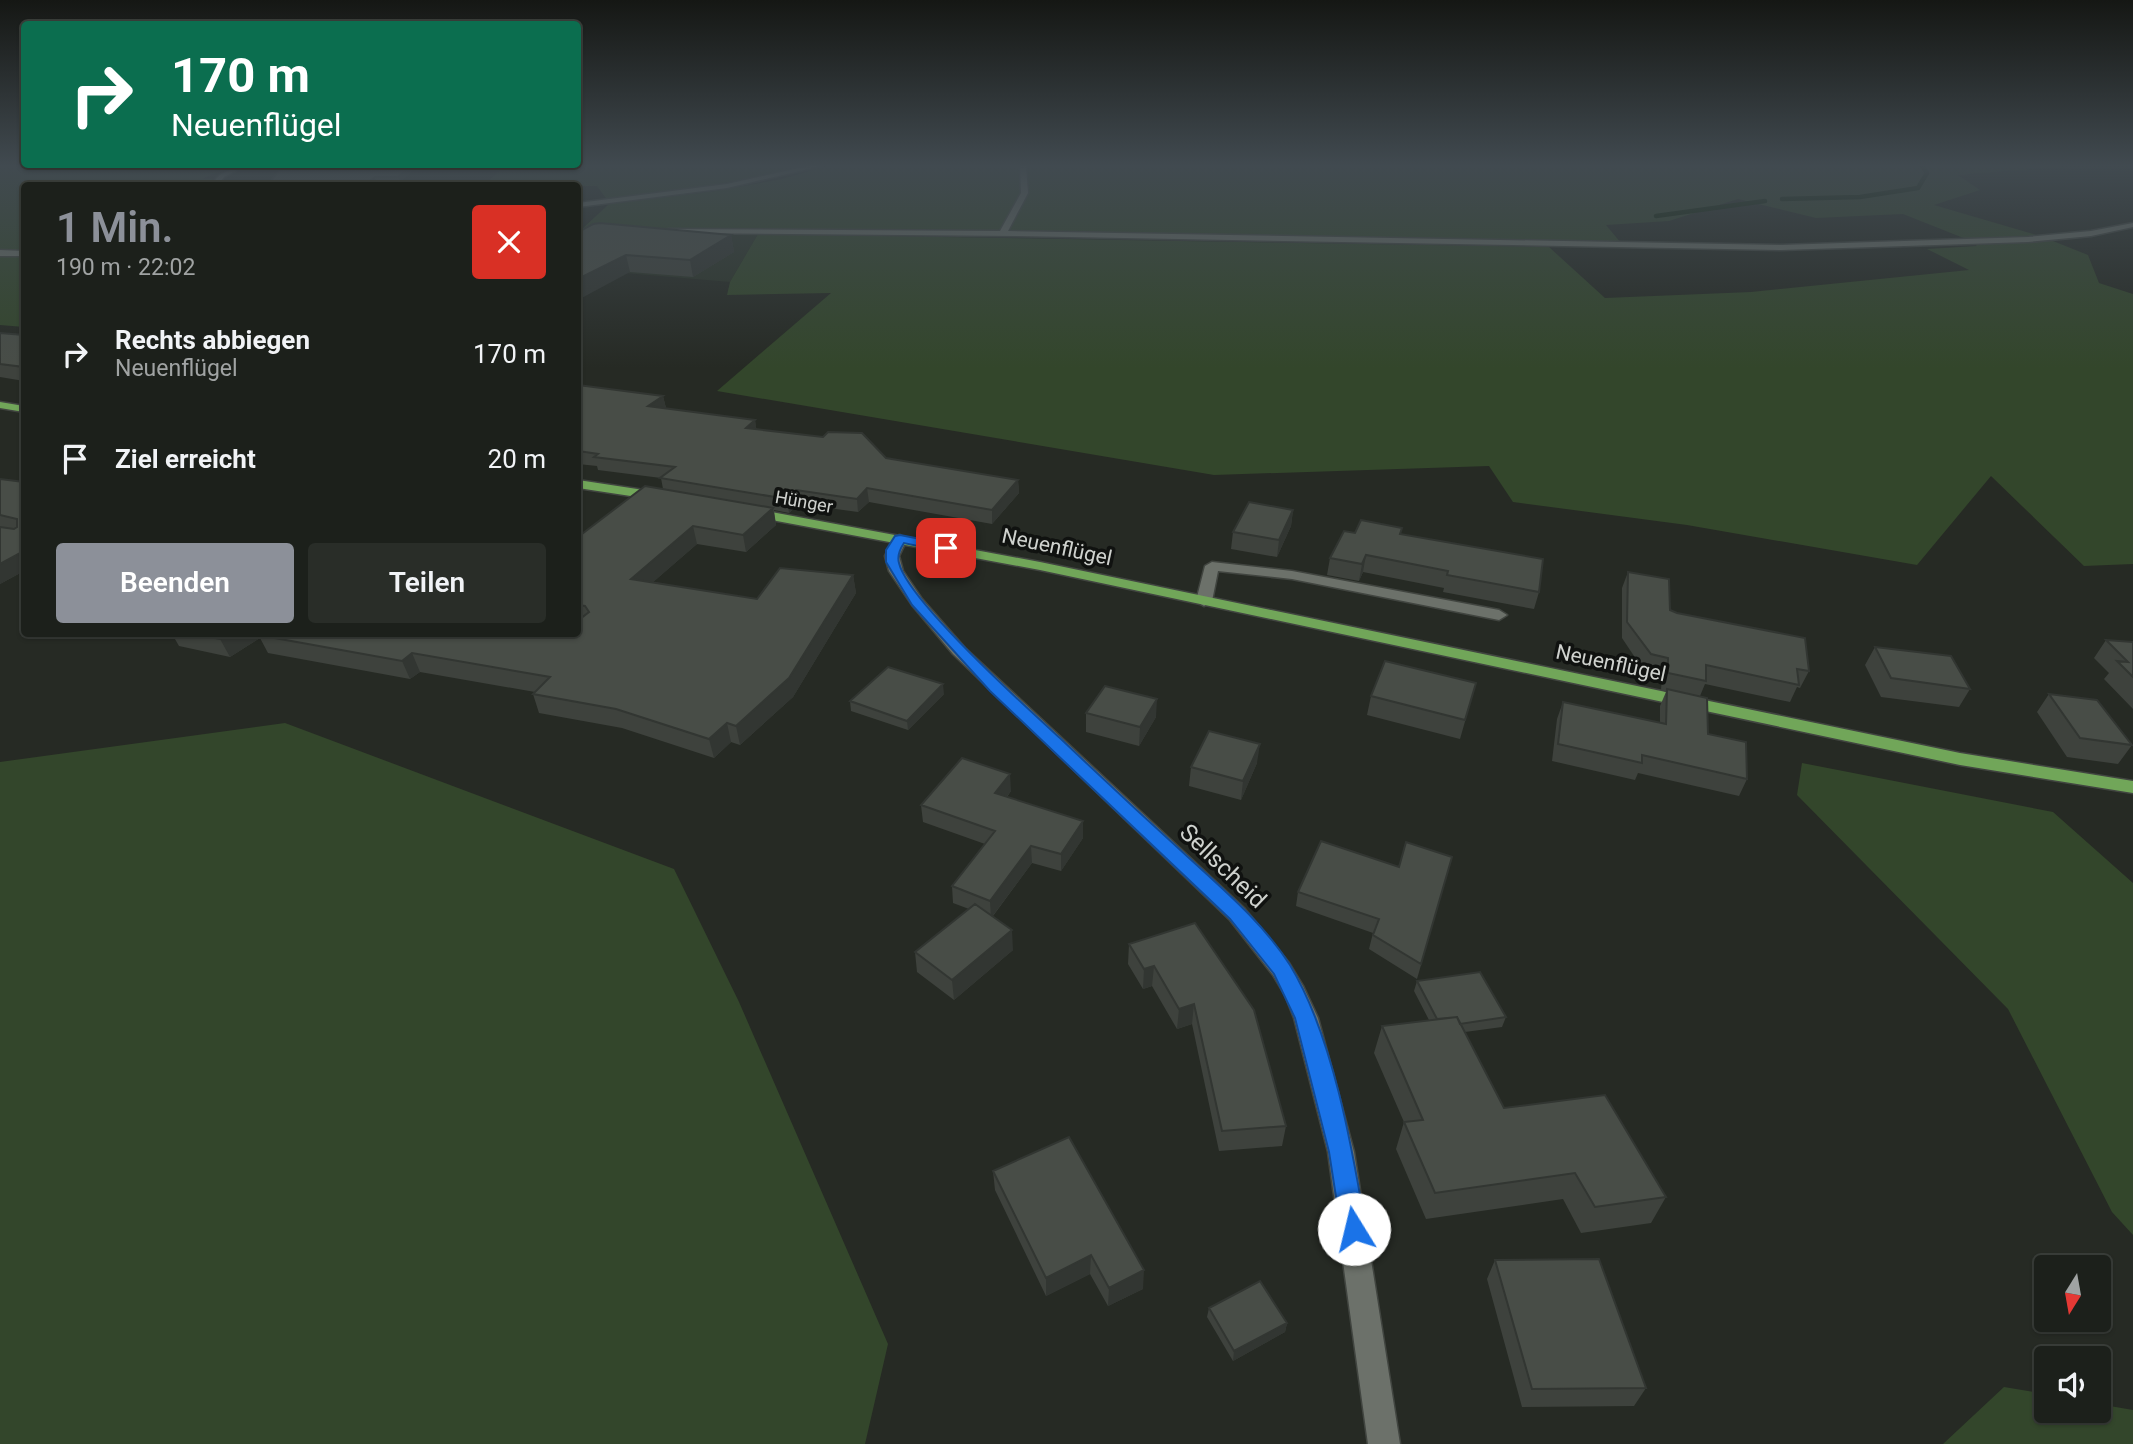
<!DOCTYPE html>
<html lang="de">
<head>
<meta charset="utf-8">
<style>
  :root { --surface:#1c201b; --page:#292d28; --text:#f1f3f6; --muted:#a0a3a3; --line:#3a3e3a; --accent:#8c9099 }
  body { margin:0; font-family:Roboto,sans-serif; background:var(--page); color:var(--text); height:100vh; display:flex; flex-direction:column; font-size:26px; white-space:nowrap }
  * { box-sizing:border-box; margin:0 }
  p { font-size:23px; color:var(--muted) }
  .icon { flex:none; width:38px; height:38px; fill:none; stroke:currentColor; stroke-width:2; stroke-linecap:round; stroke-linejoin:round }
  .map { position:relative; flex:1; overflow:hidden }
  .panel { position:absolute; left:21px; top:182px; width:560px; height:455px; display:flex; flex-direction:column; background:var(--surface); border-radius:7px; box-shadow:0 2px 5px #0004,0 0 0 2px var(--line) }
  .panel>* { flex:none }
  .hud { position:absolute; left:21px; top:21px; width:560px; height:147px; border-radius:7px; box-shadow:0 2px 5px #0004,0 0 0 2px var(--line); background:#0b6e4f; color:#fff; overflow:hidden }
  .needle { width:46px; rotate:191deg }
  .fabs { position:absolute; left:2034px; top:1255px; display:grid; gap:14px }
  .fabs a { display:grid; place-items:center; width:77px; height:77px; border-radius:7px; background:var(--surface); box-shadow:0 2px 5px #0004,0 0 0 2px var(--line); font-size:35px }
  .pin { position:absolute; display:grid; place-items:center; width:60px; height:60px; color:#fff; margin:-30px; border-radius:14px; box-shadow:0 4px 10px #0006 }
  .me { position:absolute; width:77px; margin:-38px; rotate:351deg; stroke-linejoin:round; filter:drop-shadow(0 0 5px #0008) }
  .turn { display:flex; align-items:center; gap:24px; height:147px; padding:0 35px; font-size:32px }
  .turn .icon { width:91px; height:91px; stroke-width:2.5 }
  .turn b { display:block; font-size:49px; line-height:60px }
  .round { display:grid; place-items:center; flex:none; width:74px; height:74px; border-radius:7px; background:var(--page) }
  .headline { display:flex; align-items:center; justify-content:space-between; height:119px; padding:0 35px }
  h1 { font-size:42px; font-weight:600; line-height:52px; color:var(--accent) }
  .action { display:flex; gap:14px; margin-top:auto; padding:14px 35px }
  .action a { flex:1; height:80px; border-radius:7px; background:var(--accent); color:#fff; font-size:28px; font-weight:600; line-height:80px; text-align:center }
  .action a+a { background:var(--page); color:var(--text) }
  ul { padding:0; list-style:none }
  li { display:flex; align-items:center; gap:21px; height:105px; padding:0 35px }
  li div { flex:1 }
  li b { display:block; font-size:26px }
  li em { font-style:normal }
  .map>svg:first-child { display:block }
  .built { fill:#2c3429 }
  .green { fill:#33462b }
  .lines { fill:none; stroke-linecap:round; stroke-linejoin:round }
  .stream { stroke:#081e01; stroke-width:4.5 }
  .minor-casing { stroke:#414540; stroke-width:3 }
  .major-casing { stroke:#414540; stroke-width:3 }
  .minor { fill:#6c716a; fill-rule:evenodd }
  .major { fill:#71a659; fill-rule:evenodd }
  .wall { fill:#3e423d }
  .shaded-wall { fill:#323632 }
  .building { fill:#484d47; stroke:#323632; stroke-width:2 }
  .route { fill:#1a73e8; stroke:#114b97; stroke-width:2 }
  .labels { text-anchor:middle; stroke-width:7; stroke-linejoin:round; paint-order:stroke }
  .far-street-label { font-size:18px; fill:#cfd2ce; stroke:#101210 }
  .street-label { font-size:21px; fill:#cfd2ce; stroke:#101210 }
  .near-street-label { font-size:24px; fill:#cfd2ce; stroke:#101210 }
</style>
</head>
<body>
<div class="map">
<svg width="2133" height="1444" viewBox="0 0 2133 1444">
  <rect width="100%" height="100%" fill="#262a24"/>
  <path class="built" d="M 758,234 L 730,282 L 578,269 L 578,235 Z"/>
  <path class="green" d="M 0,166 L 239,166 C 228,172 211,172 203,179 L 213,179 L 208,185 L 24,186 L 24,327 L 0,325 Z
    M 505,166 L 810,166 L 699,188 L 608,201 L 597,186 L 483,186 Z
    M 827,166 L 2066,166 L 1958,175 L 1980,190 L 1934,205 L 2043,237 L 2088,255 L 2099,283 L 2133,294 L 2133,564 L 2084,566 L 1991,476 L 1917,565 L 1687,525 L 1513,502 L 1489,466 L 1214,475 L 717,391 L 831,293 L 727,295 L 730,282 L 758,234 L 1549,247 L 1605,298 L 1751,292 L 1969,270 L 1927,249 L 1977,246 L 1966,239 L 1903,214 L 1816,218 L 1738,199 L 1669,221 L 1606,225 L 1621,243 L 1017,233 L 581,230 L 609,204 L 716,191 L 782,179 Z
    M 285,723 L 674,869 L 739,1002 L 888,1344 L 865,1444 L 0,1444 L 0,762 Z
    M 1802,763 L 2053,812 L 2133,883 L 2133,1235 L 2112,1212 L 2008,1009 L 1797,795 Z
    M 2004,1387 L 2046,1394 L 2046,1410 L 2098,1410 L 2098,1404 L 2133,1410 L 2133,1444 L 1943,1444 Z"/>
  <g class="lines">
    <path class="stream" d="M 1782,199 L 1860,197 L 1918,188 L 1927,173 L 1922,166
      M 1656,216 L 1765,201"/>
    <defs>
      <path id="minor" d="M 237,166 L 245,166 L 224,177 L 217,186 L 209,186 L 220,175 Z
        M 808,166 L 821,166 L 727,188 L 578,207 L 578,203 L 727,184 Z
        M 1020,166 L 1026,166 L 1028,193 L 1008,231 L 1781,245 L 2028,237 L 2091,231 L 2133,223 L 2133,227 L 2091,236 L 2028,242 L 1781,250 L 1016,236 L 668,233 L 664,231 L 668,229 L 1000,231 L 1021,193 Z
        M 0,250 L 24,251 L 24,256 L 0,256 Z
        M 900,535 L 907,539 L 899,556 L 903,571 L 922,599 L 965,648 L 1244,908 L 1289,963 L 1303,986 L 1318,1018 L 1354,1152 L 1400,1444 L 1368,1444 L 1328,1152 L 1294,1018 L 1285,995 L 1273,975 L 1230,920 L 953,654 L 912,605 L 889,571 L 885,556 L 895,536 Z
        M 1212,562 L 1292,571 L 1499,610 L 1507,615 L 1499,620 L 1292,579 L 1218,571 L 1212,601 L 1204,606 L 1196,601 L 1205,566 Z"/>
      <path id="major" d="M 0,402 L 24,406 L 24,412 L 0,408 Z
        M 578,480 L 657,492 L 664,496 L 657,500 L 578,488 Z
        M 750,508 L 1040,562 L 1960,753 L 2133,781 L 2133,793 L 1960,765 L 1040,570 L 745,515 L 745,509 Z"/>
    </defs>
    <use href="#minor" class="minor-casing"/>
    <use href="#major" class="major-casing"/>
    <use href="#minor" class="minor"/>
    <use href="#major" class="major"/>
  </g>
  <path class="wall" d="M 418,166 L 400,182 L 267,186 Z
    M 578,232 L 731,235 L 734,252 L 693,277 L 630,272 Z
    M 0,333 L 24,335 L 24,381 L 0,377 Z
    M 578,385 L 663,396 L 666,408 L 665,409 L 755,420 L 756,429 L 886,458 L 1018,480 L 1019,493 L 992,524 L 869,502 L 858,512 L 799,504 L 789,513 L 774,510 L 776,525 L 746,552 L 697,544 L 653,582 L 757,599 L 853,575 L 856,593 L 793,697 L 740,745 L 731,742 L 714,758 L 622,728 L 539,713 L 533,694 L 535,692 L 420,672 L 410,679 L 268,653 L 260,638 L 230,657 L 179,646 L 172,634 L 578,634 L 578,537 L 663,489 L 661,478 L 598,470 L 597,466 L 578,464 Z
    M 0,479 L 24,482 L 24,571 L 0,584 Z
    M 1293,510 L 1291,526 L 1277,557 L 1231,549 L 1233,532 Z
    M 1355,533 L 1401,534 L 1539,592 L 1534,609 L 1443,592 L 1444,588 L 1363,572 L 1359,581 L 1327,575 L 1330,558 Z
    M 1628,572 L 1670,610 L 1809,671 L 1800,688 L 1797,687 L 1790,702 L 1705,684 L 1700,696 L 1708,734 L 1747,779 L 1739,796 L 1638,773 L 1635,780 L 1552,761 L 1557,719 L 1563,702 L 1660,723 L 1660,706 L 1666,692 L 1661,690 L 1662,675 L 1644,671 L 1622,638 L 1622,588 Z
    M 2106,640 L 2133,642 L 2133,709 L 2104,679 L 2109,673 L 2094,658 Z
    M 1875,647 L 1970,689 L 1959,707 L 1881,697 L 1865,665 Z
    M 1476,683 L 1460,739 L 1367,715 L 1371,696 Z
    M 944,694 L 908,730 L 851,711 L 850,701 Z
    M 2049,694 L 2132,745 L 2118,764 L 2067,757 L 2037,712 Z
    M 1086,713 L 1156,717 L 1139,746 L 1086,732 Z
    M 1257,763 L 1241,800 L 1189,786 L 1191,767 Z
    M 1011,791 L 1007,797 L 1083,821 L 1083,838 L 1061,871 L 1032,863 L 993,916 L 1013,950 L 954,1000 L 917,972 L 915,952 L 969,909 L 953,903 L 952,886 L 985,844 L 923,822 L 921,805 Z
    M 1452,857 L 1417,979 L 1369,949 L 1373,933 L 1296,906 L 1298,892 L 1399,867 Z
    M 1195,923 L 1286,1126 L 1282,1146 L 1219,1151 L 1192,1024 L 1177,1029 L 1152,986 L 1143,989 L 1128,964 L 1129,944 Z
    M 1417,981 L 1506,1017 L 1502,1027 L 1465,1032 L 1504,1108 L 1666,1197 L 1651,1223 L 1581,1233 L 1563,1199 L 1426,1219 L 1396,1149 L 1404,1122 L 1374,1053 L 1382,1026 L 1429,1020 L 1414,991 Z
    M 993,1171 L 1143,1289 L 1108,1306 L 1090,1274 L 1046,1296 L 995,1190 Z
    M 1495,1260 L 1646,1388 L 1634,1406 L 1522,1407 L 1487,1279 Z
    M 1209,1308 L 1287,1323 L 1285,1332 L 1233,1361 L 1207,1317 Z"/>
  <path class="shaded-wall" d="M 411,166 L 418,166 L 400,182 L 398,177 Z
    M 375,177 L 376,182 L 372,186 L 363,186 Z
    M 731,235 L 734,252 L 693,277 L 690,260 Z
    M 626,255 L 630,272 L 578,300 L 578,279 Z
    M 663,396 L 666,408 L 651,419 L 648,406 Z
    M 755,420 L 757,433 L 746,428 Z
    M 1018,480 L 1019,493 L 992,524 L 992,510 Z
    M 867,488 L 869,502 L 858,512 L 857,499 Z
    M 796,490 L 799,504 L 789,513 L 787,499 Z
    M 773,508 L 776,525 L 746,552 L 743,535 Z
    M 1293,510 L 1291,526 L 1277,557 L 1279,540 Z
    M 693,526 L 697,544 L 636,597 L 631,579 Z
    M 24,551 L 24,571 L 0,584 L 0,564 Z
    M 1366,555 L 1363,572 L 1359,581 L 1362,564 Z
    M 853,575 L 856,593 L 793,697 L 740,745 L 736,726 Z
    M 229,634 L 266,634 L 258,635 L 260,638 L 230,657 L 220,639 Z
    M 412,653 L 420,672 L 410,679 L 402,661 Z
    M 943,684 L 944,694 L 908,730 L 907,721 Z
    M 1157,699 L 1156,717 L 1139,746 L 1140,727 Z
    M 727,723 L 731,742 L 714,758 L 709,739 Z
    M 1260,744 L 1257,763 L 1241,800 L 1243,781 Z
    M 1010,774 L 1011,791 L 996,810 L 995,793 Z
    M 1083,821 L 1083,838 L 1061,871 L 1061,854 Z
    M 1031,846 L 1032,863 L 991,918 L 990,901 Z
    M 1012,930 L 1013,950 L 954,1000 L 952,980 Z
    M 1154,966 L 1152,986 L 1143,989 L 1144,969 Z
    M 1194,1004 L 1192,1024 L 1177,1029 L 1179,1009 Z
    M 1091,1255 L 1090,1274 L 1046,1296 L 1046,1278 Z
    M 1144,1270 L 1143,1289 L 1108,1306 L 1109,1288 Z
    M 1287,1323 L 1285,1332 L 1233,1361 L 1234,1351 Z"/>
  <path class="building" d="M 282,166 L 411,166 L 398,177 L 375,177 L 363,186 L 267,186 Z
    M 600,223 L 731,235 L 690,260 L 626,255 L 578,279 L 578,232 L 593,224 Z
    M 0,333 L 24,335 L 24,367 L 0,364 Z
    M 578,385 L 663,396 L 648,406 L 755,420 L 746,428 L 823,437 L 828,432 L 862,433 L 886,458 L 1018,480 L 992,510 L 867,488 L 857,499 L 796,490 L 787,499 L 660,478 L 675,467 L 594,457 L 598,454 L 578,451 Z
    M 0,479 L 24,482 L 24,551 L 0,564 L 0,527 L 14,529 L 17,527 L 17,519 L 0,515 Z
    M 645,486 L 773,508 L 743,535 L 693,526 L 631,579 L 757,599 L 780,568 L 853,575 L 789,678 L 736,726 L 727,723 L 709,739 L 616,709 L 533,694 L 550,677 L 412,653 L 402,661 L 258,635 L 260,634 L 578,634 L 578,619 L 580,619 L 589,612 L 585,606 L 578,605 L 578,537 Z
    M 1249,502 L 1293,510 L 1279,540 L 1233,532 Z
    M 1361,520 L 1402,528 L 1400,534 L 1543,559 L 1539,592 L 1447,575 L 1448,571 L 1366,555 L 1362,564 L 1330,558 L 1344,531 L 1355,533 Z
    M 1628,572 L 1669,579 L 1670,610 L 1677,613 L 1805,638 L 1809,671 L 1797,669 L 1799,685 L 1706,665 L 1706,681 L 1668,673 L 1668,658 L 1651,654 L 1627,622 Z
    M 193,634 L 229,634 L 220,639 Z
    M 2106,640 L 2133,642 L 2133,677 L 2117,661 L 2128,662 Z
    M 1875,647 L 1951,656 L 1970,689 L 1891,678 Z
    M 1385,661 L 1476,683 L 1465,720 L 1371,696 Z
    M 888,667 L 943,684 L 907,721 L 850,701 Z
    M 1105,686 L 1157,699 L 1140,727 L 1086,713 Z
    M 1667,689 L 1707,698 L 1708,734 L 1746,742 L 1747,779 L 1642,755 L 1642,763 L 1558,744 L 1563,702 L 1666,724 Z
    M 2049,694 L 2097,700 L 2132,745 L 2080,738 Z
    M 1209,731 L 1260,744 L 1243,781 L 1191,767 Z
    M 962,758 L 1010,774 L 995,793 L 1083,821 L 1061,854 L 1031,846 L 990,901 L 952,886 L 995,831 L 921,805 Z
    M 1321,841 L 1399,867 L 1406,842 L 1452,857 L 1421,964 L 1373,935 L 1379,919 L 1298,892 Z
    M 975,904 L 1012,930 L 952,980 L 915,952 Z
    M 1195,923 L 1254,1010 L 1286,1126 L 1222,1131 L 1194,1004 L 1179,1009 L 1154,966 L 1144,969 L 1129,944 Z
    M 1480,972 L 1506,1017 L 1460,1024 L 1457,1017 L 1437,1019 L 1417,981 Z
    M 1457,1017 L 1504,1108 L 1605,1095 L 1666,1197 L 1595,1207 L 1575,1173 L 1435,1193 L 1404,1122 L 1423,1120 L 1382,1026 Z
    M 1069,1137 L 1144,1270 L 1109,1288 L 1091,1255 L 1046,1278 L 993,1171 Z
    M 1599,1259 L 1646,1388 L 1532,1389 L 1495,1260 Z
    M 1260,1281 L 1287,1323 L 1234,1351 L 1209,1308 Z"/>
  <linearGradient id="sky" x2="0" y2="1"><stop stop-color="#151714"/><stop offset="0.45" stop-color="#414a50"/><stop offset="1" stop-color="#414a50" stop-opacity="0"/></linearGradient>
  <rect width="2133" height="368" fill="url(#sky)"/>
  <path class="route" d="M 900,535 L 951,545 L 953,548 L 946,552 L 904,543 C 900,549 897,556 899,563 C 908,601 1027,708 1060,738 C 1102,778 1145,818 1188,857 C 1224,890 1264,924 1290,965 C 1333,1036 1352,1147 1366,1229 L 1363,1237 L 1354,1241 L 1345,1237 L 1341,1229 L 1329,1152 L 1295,1018 L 1274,974 L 1230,919 L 990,691 L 912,605 L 886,562 L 886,550 L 895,536 Z"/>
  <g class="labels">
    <g class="far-street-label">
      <text transform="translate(804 502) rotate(10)" y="6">Hünger</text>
    </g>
    <g class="street-label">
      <text transform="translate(1057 547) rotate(12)" y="7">Neuenflügel</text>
      <text transform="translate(1611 663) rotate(12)" y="7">Neuenflügel</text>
    </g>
    <g class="near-street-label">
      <text transform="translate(1223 866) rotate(44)" y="8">Sellscheid</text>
    </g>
  </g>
</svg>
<div class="fabs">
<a><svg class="needle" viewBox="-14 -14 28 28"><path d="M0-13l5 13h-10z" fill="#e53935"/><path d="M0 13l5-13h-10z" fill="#a0a3a3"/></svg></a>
<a><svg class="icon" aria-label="sound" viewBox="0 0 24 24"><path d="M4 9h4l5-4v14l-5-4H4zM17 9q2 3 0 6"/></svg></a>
</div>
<div class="pin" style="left:946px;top:548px;background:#d93025"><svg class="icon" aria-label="arrive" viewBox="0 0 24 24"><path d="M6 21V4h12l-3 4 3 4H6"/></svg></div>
<svg class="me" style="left:1354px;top:1229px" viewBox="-20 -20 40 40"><circle r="19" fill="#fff"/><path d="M0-13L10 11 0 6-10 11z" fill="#1a73e8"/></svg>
<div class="hud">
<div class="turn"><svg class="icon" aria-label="right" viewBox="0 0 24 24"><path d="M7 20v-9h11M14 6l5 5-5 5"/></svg><div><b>170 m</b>Neuenflügel</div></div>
</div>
<section class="panel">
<div class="headline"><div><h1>1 Min.</h1><p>190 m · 22:02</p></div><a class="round" style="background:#d93025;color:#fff"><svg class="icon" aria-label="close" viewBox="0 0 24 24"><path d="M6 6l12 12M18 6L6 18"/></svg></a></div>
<ul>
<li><svg class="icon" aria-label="right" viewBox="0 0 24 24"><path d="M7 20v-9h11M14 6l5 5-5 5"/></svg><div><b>Rechts abbiegen</b><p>Neuenflügel</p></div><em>170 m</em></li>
<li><svg class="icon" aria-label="arrive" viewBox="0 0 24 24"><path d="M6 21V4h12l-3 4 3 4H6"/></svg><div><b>Ziel erreicht</b></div><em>20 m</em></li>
</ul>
<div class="action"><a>Beenden</a><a>Teilen</a></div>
</section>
</div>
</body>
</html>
